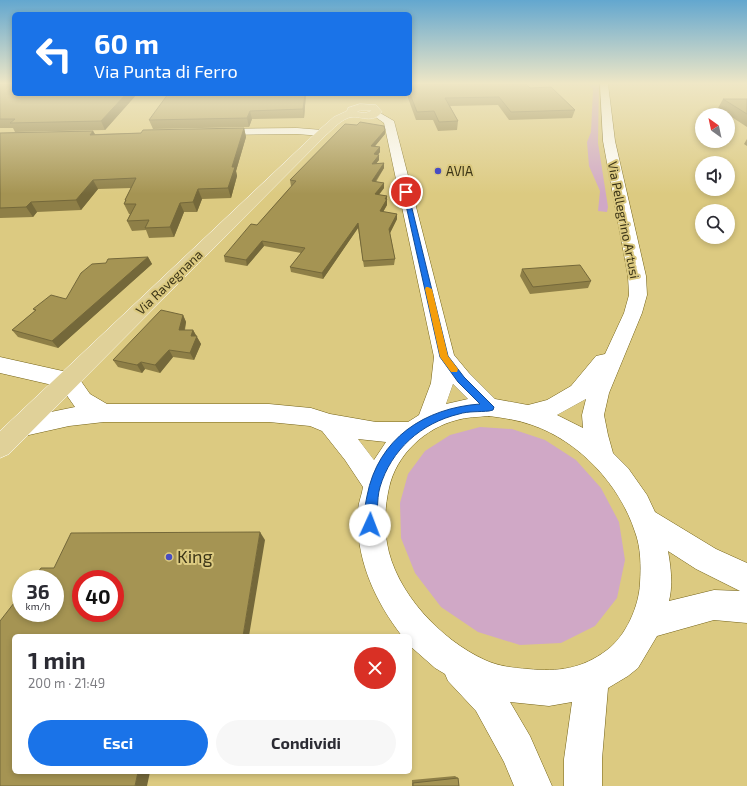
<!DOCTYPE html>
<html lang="it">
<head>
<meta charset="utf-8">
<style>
  :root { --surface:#fff; --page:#f7f7f7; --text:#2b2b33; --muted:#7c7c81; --accent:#1a73e8 }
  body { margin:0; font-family:"Exo 2",sans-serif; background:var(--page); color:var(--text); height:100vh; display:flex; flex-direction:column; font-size:15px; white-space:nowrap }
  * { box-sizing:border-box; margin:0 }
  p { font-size:13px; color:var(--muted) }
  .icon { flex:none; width:22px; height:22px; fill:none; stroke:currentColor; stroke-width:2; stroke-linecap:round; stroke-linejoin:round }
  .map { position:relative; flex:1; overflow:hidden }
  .details { position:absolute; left:12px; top:634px; width:400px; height:140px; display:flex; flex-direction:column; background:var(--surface); border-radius:6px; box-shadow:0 2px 6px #0003 }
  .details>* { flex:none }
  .top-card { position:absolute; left:12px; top:12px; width:400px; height:84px; border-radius:6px; box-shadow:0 2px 6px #0003; background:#1a73e8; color:#fff; overflow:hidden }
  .needle { width:26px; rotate:327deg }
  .tools { position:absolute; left:695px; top:108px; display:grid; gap:8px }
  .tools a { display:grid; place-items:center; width:40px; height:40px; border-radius:50%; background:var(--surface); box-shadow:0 2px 6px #0003; font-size:20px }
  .speed { position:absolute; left:12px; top:570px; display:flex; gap:8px; font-size:20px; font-weight:700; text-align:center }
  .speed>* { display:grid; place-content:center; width:52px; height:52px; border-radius:50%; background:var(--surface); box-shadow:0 2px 6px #0003; line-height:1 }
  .speed small { font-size:10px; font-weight:400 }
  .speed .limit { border:6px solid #d22; background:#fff; color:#111 }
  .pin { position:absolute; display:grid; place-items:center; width:34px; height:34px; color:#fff; margin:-17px; border:2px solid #fff; border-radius:50%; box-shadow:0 1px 4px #0007 }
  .me { position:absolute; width:44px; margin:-22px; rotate:2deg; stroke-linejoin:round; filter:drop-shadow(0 0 3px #0008) }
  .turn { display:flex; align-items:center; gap:14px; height:84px; padding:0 16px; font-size:18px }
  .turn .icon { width:52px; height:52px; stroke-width:2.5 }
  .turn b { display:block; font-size:28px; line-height:34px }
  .round { display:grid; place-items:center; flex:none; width:42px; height:42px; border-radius:21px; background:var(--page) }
  .head { display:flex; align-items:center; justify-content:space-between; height:68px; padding:0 16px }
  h1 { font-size:24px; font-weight:700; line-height:30px }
  .button { display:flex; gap:8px; margin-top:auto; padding:8px 16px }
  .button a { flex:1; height:46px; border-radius:24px; background:var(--accent); color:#fff; font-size:16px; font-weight:700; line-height:46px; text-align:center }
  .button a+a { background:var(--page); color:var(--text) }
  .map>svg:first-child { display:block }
  .green { fill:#d0a8c6 }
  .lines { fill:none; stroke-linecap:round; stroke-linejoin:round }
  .minor-casing { stroke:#746215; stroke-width:1 }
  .major-casing { stroke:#fff; stroke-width:1 }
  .minor { fill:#fff; fill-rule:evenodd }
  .major { fill:#e0d199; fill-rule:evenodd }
  .wall { fill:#8e7f47 }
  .shaded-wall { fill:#74683a }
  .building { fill:#a59453; stroke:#74683a; fill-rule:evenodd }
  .route { fill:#1a73e8; stroke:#114b97 }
  .slow { fill:#f59e0b }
  .poi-dot { fill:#484dc2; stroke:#dcca81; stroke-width:1.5 }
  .labels { text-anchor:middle; stroke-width:4; stroke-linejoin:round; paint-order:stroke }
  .far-poi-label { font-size:13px; fill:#3c3517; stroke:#dcca81; text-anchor:start }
  .far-street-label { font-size:13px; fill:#3c3517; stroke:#dcca81 }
  .near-poi-label { font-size:18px; fill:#3c3517; stroke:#dcca81; text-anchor:start }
</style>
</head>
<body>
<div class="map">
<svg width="747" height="786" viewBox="0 0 747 786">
  <rect width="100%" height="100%" fill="#dcca81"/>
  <path class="green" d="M 588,84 L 599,84 L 598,143 L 608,207 L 607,212 L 598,211 L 600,191 L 589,166 L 587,142 L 591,132 L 593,89 Z
    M 480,427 L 512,429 L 545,440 L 576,460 L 601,488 L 619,522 L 625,560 L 617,598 L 595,626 L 561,643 L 520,645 L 478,632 L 441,607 L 415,573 L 401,538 L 400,503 L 408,474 L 425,451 L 450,435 Z"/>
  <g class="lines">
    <defs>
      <path id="minor" d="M 600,84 L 608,84 L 615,141 L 646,276 L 647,295 L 642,313 L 609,393 L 604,415 L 608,435 L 613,453 L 628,468 L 647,495 L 655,512 L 716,549 L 747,563 L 747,623 L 714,620 L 657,636 L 638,668 L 628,676 L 608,688 L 602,759 L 602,786 L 564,786 L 564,759 L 572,702 L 549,706 L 510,702 L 530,736 L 552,786 L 514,786 L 504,762 L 476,711 L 448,681 L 445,674 L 435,668 L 410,646 L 410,636 L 402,636 C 374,600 355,557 358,511 C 358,503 362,495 363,487 L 345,460 L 322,431 L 310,426 L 269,422 L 104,422 L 69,426 L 20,437 L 12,434 L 8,427 L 12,420 L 75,407 L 61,387 L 0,373 L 0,357 L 76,374 L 90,394 L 107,404 L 269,404 L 311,408 L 330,414 L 376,422 L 408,422 L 419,415 L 431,383 L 434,357 L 384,123 L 370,113 L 371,111 L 375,110 L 394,121 L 454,355 L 469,373 L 495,399 L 528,405 L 547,400 L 571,386 L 596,356 L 605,354 L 624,313 L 629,295 L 628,276 L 603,141 ZM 453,384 L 468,399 L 446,404 ZM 586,399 L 582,415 L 583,428 L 557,415 ZM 489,416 C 504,418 518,420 532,425 C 579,441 620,485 635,532 C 641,548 641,566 640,583 C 639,606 626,636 607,650 C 582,669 558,672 528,669 C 513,668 498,666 485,660 C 441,640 395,592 387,543 C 384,524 385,506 389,488 C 396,455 425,428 457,420 C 467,417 478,417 489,416 ZM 358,439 L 386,442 L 374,460 ZM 668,551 L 696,569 L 740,591 L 714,590 L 669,601 C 673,586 671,567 668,551 Z
        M 297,128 L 322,130 L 327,133 L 322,136 L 297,134 L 215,135 L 210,132 L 215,129 Z"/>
      <path id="major" d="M 360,104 L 376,105 L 382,112 C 372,124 362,116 352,117 C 342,118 333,129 326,135 L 9,454 L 0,458 L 0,431 L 318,131 L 334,117 L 347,111 L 348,108 ZM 361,110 L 370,110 L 371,111 L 365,113 L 357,112 Z"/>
    </defs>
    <use href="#minor" class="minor-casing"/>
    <use href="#major" class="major-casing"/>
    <use href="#minor" class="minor"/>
    <use href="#major" class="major"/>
  </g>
  <path class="wall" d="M 0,84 L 14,94 L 137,94 L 105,130 L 15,132 L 13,128 L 0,128 Z
    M 411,84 L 526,84 L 530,88 L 575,110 L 572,118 L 509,120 L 498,105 L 450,106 L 458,121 L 457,130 L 438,131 L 433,120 L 416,120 L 408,98 L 408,94 L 410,94 L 412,90 Z
    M 306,94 L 304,118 L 252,119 L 249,127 L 153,129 L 149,120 Z
    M 723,99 L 747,99 L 747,127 L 718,108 Z
    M 244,128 L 246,137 L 236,171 L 237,176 L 231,198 L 202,199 L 197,212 L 184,212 L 174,237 L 149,238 L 146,230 L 132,231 L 127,221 L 130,214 L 129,214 L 124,204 L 125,201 L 125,200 L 131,188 L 98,189 L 81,210 L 37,212 L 33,217 L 0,218 L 0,133 L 93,131 L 95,134 L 141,133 Z
    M 385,130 L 385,134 L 375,146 L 380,147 L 380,152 L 378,155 L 379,160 L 376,163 L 384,163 L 384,168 L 376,182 L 384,183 L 384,188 L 379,195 L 387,196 L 387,205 L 383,212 L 397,214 L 397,219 L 390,233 L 395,259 L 394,265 L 364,267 L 358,228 L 323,279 L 291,272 L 290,267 L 301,253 L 264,246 L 247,266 L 225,262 L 224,256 L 257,225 L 292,186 L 291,186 L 290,180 Z
    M 747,139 L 747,146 L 744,144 Z
    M 148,257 L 152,264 L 58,348 L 18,337 L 12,330 L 35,311 L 33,309 L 66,299 L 106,263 Z
    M 522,269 L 591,281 L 588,288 L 530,294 L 520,276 Z
    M 183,315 L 186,322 L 185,330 L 193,330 L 201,344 L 194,360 L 173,357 L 160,373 L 145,369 L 142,373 L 118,367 L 113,360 Z
    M 455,776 L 458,778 L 459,786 L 412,786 L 412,780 Z"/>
  <path class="shaded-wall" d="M 126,94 L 137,94 L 105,130 L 101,121 Z
    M 305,94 L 306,94 L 304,118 L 303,109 Z
    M 250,111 L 252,119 L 249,127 L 247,118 Z
    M 244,128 L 246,137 L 236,171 L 237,176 L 231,198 L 228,188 L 232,167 Z
    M 385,130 L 385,134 L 371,151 L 371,146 Z
    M 93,131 L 98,140 L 90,135 Z
    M 380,147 L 380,152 L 374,159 L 374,154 Z
    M 379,155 L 379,160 L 372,169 L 372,164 Z
    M 384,163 L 384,168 L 372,186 L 372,181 Z
    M 93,180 L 98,189 L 81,210 L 76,200 Z
    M 384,183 L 384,188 L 375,199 L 375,194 Z
    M 198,189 L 202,199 L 197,212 L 193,202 Z
    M 387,196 L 387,205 L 380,217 L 380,211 L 385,199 Z
    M 31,202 L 37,212 L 33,217 L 26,207 Z
    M 180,203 L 184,212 L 174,237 L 170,227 Z
    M 397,214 L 397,219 L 389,235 L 389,229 Z
    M 358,223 L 358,228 L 323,279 L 322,273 Z
    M 262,241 L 264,246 L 247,266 L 246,260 Z
    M 148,257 L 152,264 L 58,348 L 52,341 Z
    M 183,315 L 186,322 L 183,337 L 179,330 Z
    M 193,330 L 201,344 L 194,360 L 190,353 L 191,336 Z
    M 169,350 L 173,357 L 160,373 L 155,365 Z
    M 141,362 L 145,369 L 142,373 L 137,365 Z
    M 260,532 L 265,540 L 249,636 L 243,636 Z
    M 138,772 L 150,772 L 147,786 L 135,786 Z"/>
  <path class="building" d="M 0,84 L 14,84 L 14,94 L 126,94 L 101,121 L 10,123 L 15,119 L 0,119 Z
    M 413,84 L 526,84 L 530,88 L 551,87 L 575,110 L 511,112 L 499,97 L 445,98 L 458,121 L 439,122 L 434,111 L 417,112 L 410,94 L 410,90 L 414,89 Z
    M 168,94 L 305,94 L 303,109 L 250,111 L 247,118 L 149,120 Z
    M 723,99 L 747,99 L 747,114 Z
    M 360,122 L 384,126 L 385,130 L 371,146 L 380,147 L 374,154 L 379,155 L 372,164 L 384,163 L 372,181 L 384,183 L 375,194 L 387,196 L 385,199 L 387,199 L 380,211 L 397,214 L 389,229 L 395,259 L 363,261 L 358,223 L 322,273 L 290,267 L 305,248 L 262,241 L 246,260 L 224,256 L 251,224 L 257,225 L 296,181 L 290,180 L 345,124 L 357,125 Z
    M 244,128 L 232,167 L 235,167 L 228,188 L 198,189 L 193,202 L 180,203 L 170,227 L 145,228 L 149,220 L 127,221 L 136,204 L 124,204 L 126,200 L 125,200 L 136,178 L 93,180 L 76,200 L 31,202 L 26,207 L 0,208 L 0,133 L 93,131 L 90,135 L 141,133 L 143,130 Z
    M 148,257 L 52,341 L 12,330 L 36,310 L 33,309 L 51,295 L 66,299 L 81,273 L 92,264 L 106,263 L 108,259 Z
    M 580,265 L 591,281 L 533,287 L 522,269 Z
    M 161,310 L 183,315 L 179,330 L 193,330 L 191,336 L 197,336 L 190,353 L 169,350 L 155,365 L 141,362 L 137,365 L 113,360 Z
    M 260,532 L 243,636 L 14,636 L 14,772 L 138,772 L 135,786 L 0,786 L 0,621 L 21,594 L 21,613 L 55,613 L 55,579 L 33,579 L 41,568 L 54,568 L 71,533 ZM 81,579 L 115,579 L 115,613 L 81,613 Z
    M 458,778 L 459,786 L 413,786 L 413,783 Z"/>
  <linearGradient id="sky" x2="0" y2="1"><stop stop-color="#63a7cf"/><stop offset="0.43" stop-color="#efe7c6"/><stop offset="1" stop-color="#efe7c6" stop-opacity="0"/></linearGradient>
  <rect width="747" height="194" fill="url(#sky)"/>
  <path class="route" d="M 406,190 L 408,192 L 448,356 L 464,377 L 494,407 L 493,410 L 489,411 C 480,412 468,411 459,414 C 421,423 391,450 380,487 C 376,500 379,518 374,529 L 370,531 L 366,529 C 362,520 365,506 367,496 C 378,438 425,408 480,404 L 458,382 L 440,357 L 403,192 Z"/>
  <path class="slow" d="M 426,287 L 428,287 L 432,289 L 448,356 L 458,369 L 457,372 L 451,372 L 440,357 L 425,289 Z"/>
  <g class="poi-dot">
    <circle cx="438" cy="171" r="4"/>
    <circle cx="169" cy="557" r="4"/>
  </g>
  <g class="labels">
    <g class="far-poi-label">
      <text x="446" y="176">AVIA</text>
    </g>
    <g class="far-street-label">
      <text transform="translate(624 220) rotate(79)" y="5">Via Pellegrino Artusi</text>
      <text transform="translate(169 282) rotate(-44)" y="5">Via Ravegnana</text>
    </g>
    <g class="near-poi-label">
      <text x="177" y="563">King</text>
    </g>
  </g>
</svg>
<div class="tools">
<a><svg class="needle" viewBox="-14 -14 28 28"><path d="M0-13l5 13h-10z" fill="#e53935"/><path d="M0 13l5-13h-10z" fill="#7c7c81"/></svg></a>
<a><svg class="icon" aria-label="sound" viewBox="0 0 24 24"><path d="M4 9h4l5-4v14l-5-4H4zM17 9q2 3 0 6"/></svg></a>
<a><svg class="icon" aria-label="search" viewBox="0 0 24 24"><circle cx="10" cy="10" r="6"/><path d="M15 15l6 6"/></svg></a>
</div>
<div class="speed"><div>36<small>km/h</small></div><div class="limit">40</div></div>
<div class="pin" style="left:406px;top:192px;background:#d93025"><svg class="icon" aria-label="arrive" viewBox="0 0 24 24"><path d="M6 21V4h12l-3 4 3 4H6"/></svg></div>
<svg class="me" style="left:370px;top:525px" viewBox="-20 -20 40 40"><circle r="19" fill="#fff"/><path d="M0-13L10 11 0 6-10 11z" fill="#1a73e8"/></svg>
<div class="top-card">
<div class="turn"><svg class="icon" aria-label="left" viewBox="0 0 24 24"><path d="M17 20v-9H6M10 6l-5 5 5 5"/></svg><div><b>60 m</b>Via Punta di Ferro</div></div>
</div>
<section class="details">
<div class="head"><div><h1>1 min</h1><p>200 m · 21:49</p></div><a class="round" style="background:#d93025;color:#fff"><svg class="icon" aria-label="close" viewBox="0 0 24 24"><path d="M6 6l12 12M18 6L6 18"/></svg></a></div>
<div class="button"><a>Esci</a><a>Condividi</a></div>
</section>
</div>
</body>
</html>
